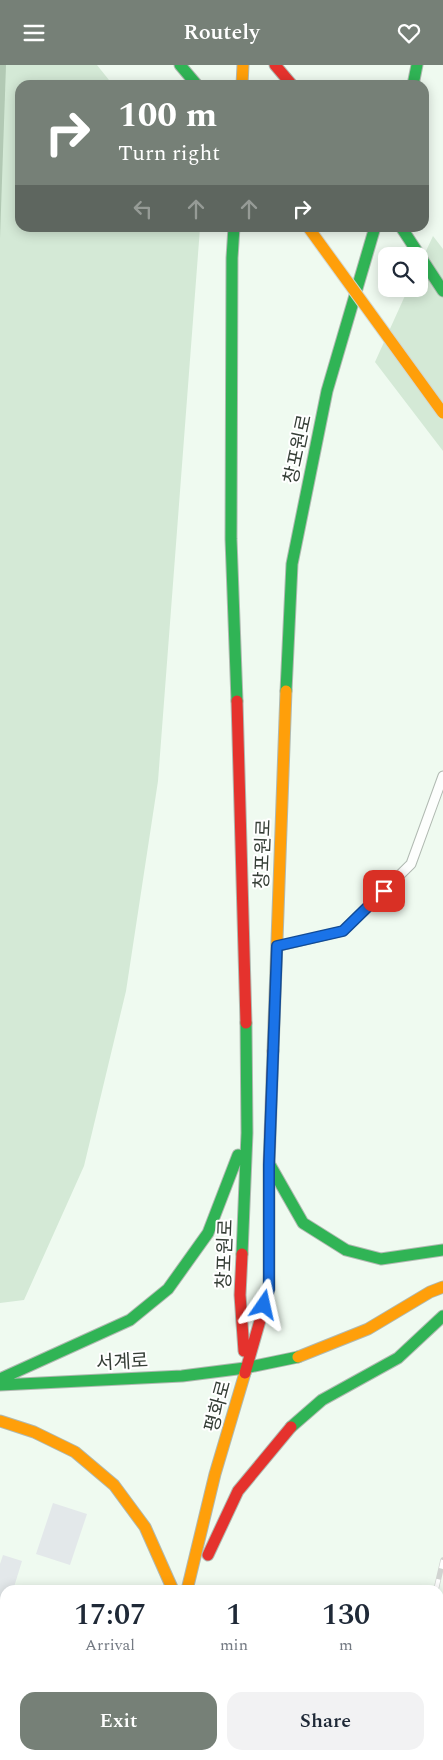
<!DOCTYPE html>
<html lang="en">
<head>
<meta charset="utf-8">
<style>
  :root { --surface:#fff; --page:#f2f2f3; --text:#1f2937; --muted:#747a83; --accent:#768077 }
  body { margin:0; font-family:Spectral,"Noto Sans KR",serif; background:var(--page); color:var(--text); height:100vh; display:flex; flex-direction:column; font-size:19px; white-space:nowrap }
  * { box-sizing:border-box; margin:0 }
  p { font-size:16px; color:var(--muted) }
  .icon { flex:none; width:28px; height:28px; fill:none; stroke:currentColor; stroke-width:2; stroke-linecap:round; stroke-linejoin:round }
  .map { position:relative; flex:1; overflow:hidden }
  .side { position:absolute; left:0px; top:1520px; width:444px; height:175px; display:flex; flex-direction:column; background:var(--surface); border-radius:15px 15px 0 0; box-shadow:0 2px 12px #0003 }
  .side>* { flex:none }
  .hud { position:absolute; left:15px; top:15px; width:414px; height:152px; border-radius:15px; box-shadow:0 2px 12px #0003; background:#768077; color:#fff; overflow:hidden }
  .tools { position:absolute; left:378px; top:182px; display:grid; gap:10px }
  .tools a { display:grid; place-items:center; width:50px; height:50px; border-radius:10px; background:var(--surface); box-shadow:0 2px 12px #0003; font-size:25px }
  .pin { position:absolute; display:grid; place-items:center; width:42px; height:42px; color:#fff; margin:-21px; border-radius:10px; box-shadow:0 2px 8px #0006 }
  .me { position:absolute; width:55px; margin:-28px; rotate:11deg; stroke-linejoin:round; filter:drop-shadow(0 0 4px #0008) }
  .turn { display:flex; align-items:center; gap:18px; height:105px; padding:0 20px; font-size:22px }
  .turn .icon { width:65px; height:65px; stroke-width:2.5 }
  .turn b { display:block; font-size:35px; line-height:42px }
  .lanes { display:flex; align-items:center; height:48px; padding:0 20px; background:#0003; justify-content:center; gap:25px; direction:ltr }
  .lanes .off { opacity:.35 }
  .eta { display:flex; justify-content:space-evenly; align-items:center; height:85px; text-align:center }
  .eta b { font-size:30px; font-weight:600; line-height:35px }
  .button { display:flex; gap:10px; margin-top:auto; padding:10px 20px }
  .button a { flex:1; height:58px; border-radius:15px; background:var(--accent); color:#fff; font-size:20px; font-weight:600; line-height:58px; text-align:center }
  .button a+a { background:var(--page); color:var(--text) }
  header { display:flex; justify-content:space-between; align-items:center; height:65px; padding:0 20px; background:var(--accent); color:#fff; font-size:22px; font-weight:600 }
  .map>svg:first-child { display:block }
  .green { fill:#d4e9d6 }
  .water { fill:#b2c9b4 }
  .building { fill:#e3e8ea }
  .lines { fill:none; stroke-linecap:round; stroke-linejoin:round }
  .lane-casing { stroke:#b0b9b1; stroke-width:11 }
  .fast-casing { stroke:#b0b9b1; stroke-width:13 }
  .slow-casing { stroke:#b0b9b1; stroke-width:13 }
  .jam-casing { stroke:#b0b9b1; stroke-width:13 }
  .lane { stroke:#fdfefd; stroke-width:9 }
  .fast { stroke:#30b455; stroke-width:11 }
  .slow { stroke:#ff9f0a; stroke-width:11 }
  .jam { stroke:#e5322d; stroke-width:11 }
  .rail-casing { stroke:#d1d4d1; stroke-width:5.5 }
  .rail { stroke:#fff; stroke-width:4; stroke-dasharray:11; stroke-linecap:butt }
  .slow-bridge-casing { stroke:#d1d7d1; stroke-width:13; stroke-linecap:butt }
  .slow-bridge { stroke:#ff9f0a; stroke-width:11 }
  .route-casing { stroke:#114b97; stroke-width:12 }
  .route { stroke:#1a73e8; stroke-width:9 }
  .labels { text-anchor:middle; stroke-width:4; stroke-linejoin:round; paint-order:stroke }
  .street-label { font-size:19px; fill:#353e36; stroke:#fff }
</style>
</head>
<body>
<header><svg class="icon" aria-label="menu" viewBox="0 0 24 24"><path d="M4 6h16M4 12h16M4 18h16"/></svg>Routely<svg class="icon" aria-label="heart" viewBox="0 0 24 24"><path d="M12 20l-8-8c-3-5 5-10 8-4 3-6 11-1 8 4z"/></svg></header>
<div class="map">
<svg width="443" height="1695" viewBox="0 0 443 1695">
  <rect width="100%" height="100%" fill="#effaf0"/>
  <path class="green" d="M 0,0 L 97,0 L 113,20 L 20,20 L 20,162 L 200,163 L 158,716 L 126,926 L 84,1101 L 24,1235 L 0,1238 Z
    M 433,171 L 443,184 L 443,386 L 375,297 L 408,224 L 419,224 L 419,201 Z
    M 0,1560 L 5,1561 L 5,1690 L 126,1690 L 125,1695 L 0,1695 Z"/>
  <path class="water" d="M 0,0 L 6,0 L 0,173 Z"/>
  <path class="building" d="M 53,1438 L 87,1449 L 70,1500 L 36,1489 Z
    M 3,1490 L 22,1496 L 14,1522 L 22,1525 L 5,1525 L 5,1554 L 0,1553 L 0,1499 Z
    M 192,1690 L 215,1690 L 235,1695 L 191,1695 Z
    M 293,1690 L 359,1690 L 358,1695 L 313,1695 Z"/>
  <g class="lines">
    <defs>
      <path id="lane" d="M 280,881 L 343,866 L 411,799 L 443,711"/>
      <path id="fast" d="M 180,0 L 197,20
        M 413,20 L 417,0
        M 234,162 L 232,193 L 231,474 L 237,636
        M 401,162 L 443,226
        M 286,626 L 292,499 L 327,326 L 375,162
        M 270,1100 L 303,1158 L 346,1185 L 381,1194 L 443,1185
        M 242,1189 L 247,1068 L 246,958
        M 0,1314 L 130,1255 L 168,1224 L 208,1168 L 238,1090
        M 0,1320 L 182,1311 L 245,1303 L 298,1292
        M 291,1362 L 322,1335 L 398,1293 L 443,1251"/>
      <path id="slow" d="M 242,20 L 243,0
        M 273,986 L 286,626
        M 298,1292 L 368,1264 L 430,1227 L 443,1222
        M 0,1356 L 34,1367 L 75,1387 L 114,1420 L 145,1462 L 173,1525
        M 187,1525 L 215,1409 L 245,1308
        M 150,1695 L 151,1690"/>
      <path id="jam" d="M 275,0 L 292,20
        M 237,636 L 246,958
        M 242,1189 L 240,1230 L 244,1286
        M 245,1308 L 269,1224 L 269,1100 L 273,986
        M 208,1490 L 238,1426 L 291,1362"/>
    </defs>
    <use href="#lane" class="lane-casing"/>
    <use href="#fast" class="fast-casing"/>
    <use href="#slow" class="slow-casing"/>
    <use href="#jam" class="jam-casing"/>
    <use href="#lane" class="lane"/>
    <use href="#fast" class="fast"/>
    <use href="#slow" class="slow"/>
    <use href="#jam" class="jam"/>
    <defs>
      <path id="rail" d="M 436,1525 L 443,1495
        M 439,1611 L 443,1592
        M 396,1695 L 398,1690
        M 420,1695 L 421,1690"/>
    </defs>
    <use href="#rail" class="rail-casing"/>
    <use href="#rail" class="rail"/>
    <defs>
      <path id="slow-bridge" d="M 308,162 L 443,348"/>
    </defs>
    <use href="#slow-bridge" class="slow-bridge-casing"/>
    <use href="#slow-bridge" class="slow-bridge"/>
  </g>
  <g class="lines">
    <defs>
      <path id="route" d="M 264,1240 L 269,1224 L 269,1100 L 277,881 L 343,866 L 384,826"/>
    </defs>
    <use href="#route" class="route-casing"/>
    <use href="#route" class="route"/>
  </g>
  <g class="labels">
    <g class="street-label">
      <text transform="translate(297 384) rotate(-78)" y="7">창포원로</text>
      <text transform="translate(262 789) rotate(-88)" y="7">창포원로</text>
      <text transform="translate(224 1189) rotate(-88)" y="7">창포원로</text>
      <text transform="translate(122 1296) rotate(-3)" y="7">서계로</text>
      <text transform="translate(217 1341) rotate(-75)" y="7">평화로</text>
    </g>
  </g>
</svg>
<div class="tools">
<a><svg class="icon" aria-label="search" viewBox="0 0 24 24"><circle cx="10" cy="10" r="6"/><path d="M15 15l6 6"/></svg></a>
</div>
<div class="pin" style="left:384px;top:826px;background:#d93025"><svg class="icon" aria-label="arrive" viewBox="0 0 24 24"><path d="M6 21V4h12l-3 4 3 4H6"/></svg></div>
<svg class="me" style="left:264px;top:1240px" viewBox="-20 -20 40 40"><path d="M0-17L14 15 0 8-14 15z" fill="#1a73e8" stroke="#fff" stroke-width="4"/></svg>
<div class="hud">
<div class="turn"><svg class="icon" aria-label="right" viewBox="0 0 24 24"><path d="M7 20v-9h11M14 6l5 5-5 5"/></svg><div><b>100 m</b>Turn right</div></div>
<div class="lanes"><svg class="icon off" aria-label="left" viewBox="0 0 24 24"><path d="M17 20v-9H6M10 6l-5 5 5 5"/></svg><svg class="icon off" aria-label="ahead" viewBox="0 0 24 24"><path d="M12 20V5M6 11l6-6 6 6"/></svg><svg class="icon off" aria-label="ahead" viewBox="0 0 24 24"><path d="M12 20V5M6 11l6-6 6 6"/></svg><svg class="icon" aria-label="right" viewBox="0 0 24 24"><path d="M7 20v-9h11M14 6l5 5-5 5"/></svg></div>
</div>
<section class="side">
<div class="eta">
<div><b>17:07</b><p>Arrival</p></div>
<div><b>1</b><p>min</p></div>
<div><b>130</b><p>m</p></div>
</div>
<div class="button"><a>Exit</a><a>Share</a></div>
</section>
</div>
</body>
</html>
